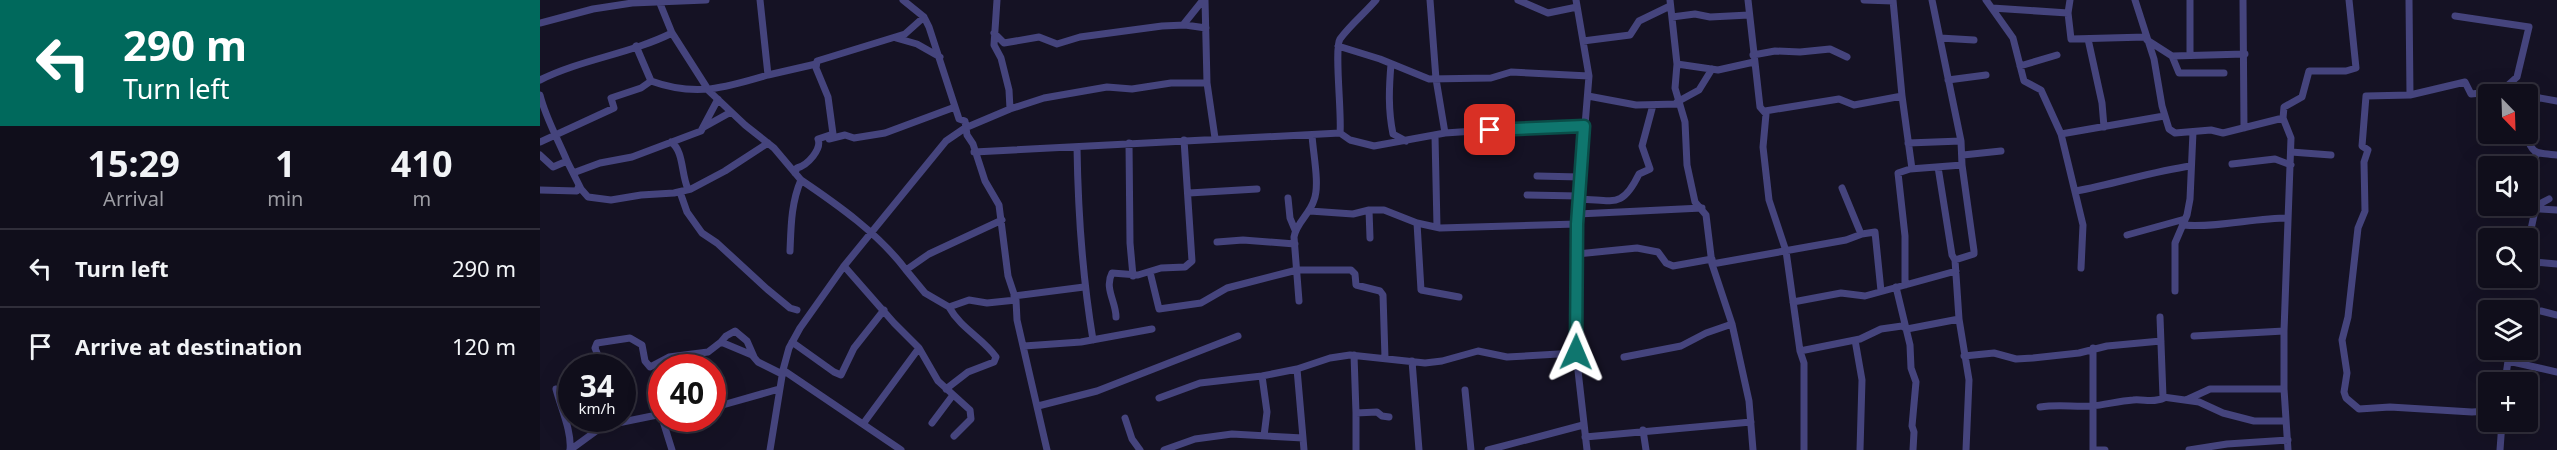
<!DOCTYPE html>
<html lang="en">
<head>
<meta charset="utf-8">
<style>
  :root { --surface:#100e1b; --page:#1e1c28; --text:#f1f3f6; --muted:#9c9ca3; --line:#302e3a }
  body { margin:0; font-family:"Noto Sans",sans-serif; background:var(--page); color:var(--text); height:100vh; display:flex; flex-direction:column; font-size:22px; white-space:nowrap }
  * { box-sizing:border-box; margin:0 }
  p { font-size:20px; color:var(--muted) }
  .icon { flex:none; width:33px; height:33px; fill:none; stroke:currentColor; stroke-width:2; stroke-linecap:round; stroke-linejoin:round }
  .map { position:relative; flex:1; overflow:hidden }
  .panel { display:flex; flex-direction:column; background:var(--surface); width:540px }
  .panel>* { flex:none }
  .guide { background:#00695c; color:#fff; overflow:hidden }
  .needle { width:39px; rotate:157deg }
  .fabs { position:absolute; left:1938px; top:84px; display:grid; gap:12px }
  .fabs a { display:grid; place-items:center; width:60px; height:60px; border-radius:6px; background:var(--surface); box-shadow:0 6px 24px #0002,0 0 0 2px var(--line); font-size:30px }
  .speed { position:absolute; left:18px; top:354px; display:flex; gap:12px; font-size:30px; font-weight:700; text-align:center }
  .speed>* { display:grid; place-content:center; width:78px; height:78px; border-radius:50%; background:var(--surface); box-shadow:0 6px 24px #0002,0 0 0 2px var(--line); line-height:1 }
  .speed small { font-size:15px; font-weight:400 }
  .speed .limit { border:9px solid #d22; background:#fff; color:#111 }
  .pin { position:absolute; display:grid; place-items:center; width:51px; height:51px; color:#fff; margin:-26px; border-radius:12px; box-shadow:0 3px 9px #0006 }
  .me { position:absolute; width:66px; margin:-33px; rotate:1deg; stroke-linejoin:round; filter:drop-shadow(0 0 4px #0008) }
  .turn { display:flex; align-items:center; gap:21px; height:126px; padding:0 24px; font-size:27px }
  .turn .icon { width:78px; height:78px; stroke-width:2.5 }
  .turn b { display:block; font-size:42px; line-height:51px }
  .eta { display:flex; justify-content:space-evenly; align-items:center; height:102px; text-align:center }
  .eta b { font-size:36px; font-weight:700; line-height:42px }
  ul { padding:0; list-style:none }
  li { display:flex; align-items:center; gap:18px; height:78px; padding:0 24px; border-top:2px solid var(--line) }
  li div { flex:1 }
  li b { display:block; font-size:22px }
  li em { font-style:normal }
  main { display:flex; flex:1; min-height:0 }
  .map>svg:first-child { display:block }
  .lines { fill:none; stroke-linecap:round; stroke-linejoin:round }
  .minor { stroke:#45447d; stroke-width:7 }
  .route-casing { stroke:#0a4d48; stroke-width:15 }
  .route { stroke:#0f766e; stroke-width:10 }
</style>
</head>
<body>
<main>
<section class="panel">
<div class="guide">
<div class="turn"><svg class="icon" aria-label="left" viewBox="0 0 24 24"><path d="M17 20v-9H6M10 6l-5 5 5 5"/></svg><div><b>290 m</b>Turn left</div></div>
</div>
<div class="eta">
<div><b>15:29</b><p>Arrival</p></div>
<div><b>1</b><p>min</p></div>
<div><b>410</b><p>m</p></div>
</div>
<ul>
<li><svg class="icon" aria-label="left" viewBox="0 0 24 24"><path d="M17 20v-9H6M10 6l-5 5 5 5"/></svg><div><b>Turn left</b></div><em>290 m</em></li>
<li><svg class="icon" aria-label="arrive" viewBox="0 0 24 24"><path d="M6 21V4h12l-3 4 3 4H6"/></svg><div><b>Arrive at destination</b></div><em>120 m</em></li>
</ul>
</section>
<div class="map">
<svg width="2017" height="450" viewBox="0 0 2017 450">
  <rect width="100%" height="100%" fill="#151224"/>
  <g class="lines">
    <path class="minor" d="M 363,0 L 384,17 L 389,27 L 419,119 L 425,121 L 427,135 L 433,144 L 445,181 L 459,205 L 468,276 L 476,300 L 477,320 L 507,450
      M 665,0 L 667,83 L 675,138
      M 890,0 L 896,79 L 905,133
      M 978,0 L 1008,13 L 1037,7
      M 1036,0 L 1049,76 L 1037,224 L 1036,353 L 1047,450
      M 1130,0 L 1137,64 L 1135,88 L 1145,122 L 1147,165 L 1155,202 L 1166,215 L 1172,264 L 1192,324 L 1209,401 L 1213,450
      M 1208,0 L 1220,107 L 1226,114 L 1223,147 L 1229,200 L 1246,251 L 1260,351 L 1264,363 L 1264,450
      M 1324,0 L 1353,1
      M 1353,0 L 1362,96 L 1372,169
      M 1392,0 L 1421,141 L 1422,165 L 1434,251 L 1434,254 L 1415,260 L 1419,319 L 1429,380 L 1426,450
      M 1446,0 L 1473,38 L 1484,81 L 1501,90 L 1521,134 L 1543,225 L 1541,268
      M 1530,0 L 1528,13 L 1531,39 L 1606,37
      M 1595,0 L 1614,59 L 1622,106 L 1629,129 L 1635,133 L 1671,130 L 1683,133 L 1743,118 L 1751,138 L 1744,331 L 1744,389 L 1748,450
      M 1703,0 L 1704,128
      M 1869,0 L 1870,95
      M 119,1 L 132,33 L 169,91 L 205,125 L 234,148 L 261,180 C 251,203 251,227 250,251
      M 1452,8 L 1528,13
      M 1915,16 L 1989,27 L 1977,77 L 1958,94
      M 1132,17 L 1155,14 L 1170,17 L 1209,15
      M 0,23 L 53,9 L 92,3 L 166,0
      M 643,25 L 663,0
      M 454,33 L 464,43 L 499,37 L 517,44 L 540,37 L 622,26 L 645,25 L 666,28
      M 356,38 L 377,44 L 400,57
      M 1400,38 L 1434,40
      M 1548,39 L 1562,103 L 1564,127
      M 1607,40 L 1632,56 L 1705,54
      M 1043,41 L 1090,35 L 1099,21 L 1130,6
      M 798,46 L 840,59 L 889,79 L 951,78 L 971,72 L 1049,76
      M 1213,55 L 1235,51 L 1260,52 L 1290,49 L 1307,57
      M 1650,55 L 1650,0
      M 1632,56 L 1639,73 L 1684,73
      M 851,64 C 849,88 848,110 853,134 L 866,141
      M 1137,64 L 1178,70 L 1214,62
      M 1480,66 L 1517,55
      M 228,75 L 276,64
      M 0,80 C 42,59 90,54 132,33
      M 1408,80 L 1446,75
      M 111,81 C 155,97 185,88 228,75 L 220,0
      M 1960,94 L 1971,92 L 1981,94
      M 0,95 C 6,119 18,139 27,161
      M 1048,96 L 1096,105 L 1138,104
      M 1988,96 L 2017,101
      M 1137,102 L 1159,90 L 1172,69
      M 470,109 L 504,98 L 567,87 L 592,89 L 631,83 L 667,83
      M 1225,111 L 1299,99 L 1314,105 L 1362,96
      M 1743,118 L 1744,107 L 1762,97 L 1769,71 L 1806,71 L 1816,68 L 1809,0
      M 164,127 L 191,112
      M 800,133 C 802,115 794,48 800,39 C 810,25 825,13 836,0
      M 1521,134 L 1624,116
      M 1986,134 C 1992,155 1996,153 2017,155
      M 895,136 L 897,227
      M 289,139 L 305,135 L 314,138 L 345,133 L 415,107
      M 0,142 L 74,108 L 71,98 L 101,88 L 111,81 L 96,46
      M 131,142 C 144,151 141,174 148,189
      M 589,143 L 590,243 L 593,276
      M 1368,143 L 1421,141
      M 537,147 C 538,213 542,274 553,340
      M 434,152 L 800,133 L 810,140 L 834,146 L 905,133 L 1007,126 L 1044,127
      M 1751,152 L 1791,155
      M 1996,153 L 1991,203 L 2000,209 L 2017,210
      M 0,155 L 13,167 L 27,161 L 41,189 L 48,197 L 71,200 L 101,195 L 134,193 L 151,189 L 185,171 L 228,143
      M 1423,155 L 1461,151
      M 1692,164 L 1735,159 L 1751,165
      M 1398,167 L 1412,255 L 1415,260
      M 33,173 L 60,163 L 92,157 L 161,131 L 178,99
      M 255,173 L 257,168 C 268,165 282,149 278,139 L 293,134 L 288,97 L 276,68 L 277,61 L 365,34 L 384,17
      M 997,176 L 1040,177
      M 261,180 C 298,205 339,234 366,270 L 389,254 L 462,220
      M 1302,188 L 1321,234
      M 0,190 L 37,191 L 39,185
      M 1536,191 C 1575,184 1613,171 1651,166
      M 140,192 L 147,212 L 162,233 L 177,243 L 227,289 L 250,308 L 257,310
      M 649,193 L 717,189
      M 987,195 L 1039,196
      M 748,198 L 750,218 L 755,230
      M 1039,199 C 1074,200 1082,209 1099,174 L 1110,169 L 1102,146 L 1113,105
      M 829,210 L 844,210 L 877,223 L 881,290 L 919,297
      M 770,211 L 813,214 L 829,210 L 830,238
      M 1038,214 L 1162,208
      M 877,223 L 900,228 L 1037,224
      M 1643,225 C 1678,228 1713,218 1748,218
      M 1587,235 L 1645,219
      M 677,242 L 703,240 L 755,244
      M 1988,243 L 1996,206 L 2009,199
      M 1037,254 L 1097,248 L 1118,252 L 1126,263 L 1133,266 L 1172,259
      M 1988,256 L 1993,262 L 2017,264
      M 1172,264 L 1306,240 L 1322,234 L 1335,232 L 1341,291
      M 304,266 L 354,323 L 379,348 L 323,424
      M 366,270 L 385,293 L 409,307 L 429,300 L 447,303 L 476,300
      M 610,272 L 619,309 L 661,303 L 687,288 L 757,270 L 811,270 L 815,274 L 816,285 L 840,291 L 843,295 L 845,358
      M 1365,285 L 1365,236 L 1358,173 L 1370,169 L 1422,165
      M 1356,287 L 1370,345 L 1371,368 L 1376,382 L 1372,426 L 1374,432 L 1373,450
      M 1635,291 L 1635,243 L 1647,215 L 1650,199 L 1653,132
      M 474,296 L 544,287
      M 759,301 L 754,237 C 756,223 770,214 774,200 C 780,185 773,153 772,135
      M 1253,302 L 1301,293 L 1325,296 L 1416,271
      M 2001,311 L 2017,315
      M 576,317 C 576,302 564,288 572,273 L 598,275 L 621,268 L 645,267 L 652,261 L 644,140
      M 1620,317 L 1623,397 L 1659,402 L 1683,413 L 1714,421 L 1745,421
      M 1654,336 L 1744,331
      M 1315,340 L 1322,380 L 1320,450
      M 181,342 L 186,336 L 195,331 L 207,341 L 214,357
      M 252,342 L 294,372 L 301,375 L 314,348 L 344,310
      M 484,346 L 541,342 L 612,329
      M 379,348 L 398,381 L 430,410 L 431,419 L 414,436
      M 1553,348 L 1553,450
      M 1260,351 L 1320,339 L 1341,329 L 1362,326 L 1367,329 L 1419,319
      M 814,355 L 816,413 L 837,412 L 842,416 L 849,417
      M 1424,356 L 1454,353 L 1476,359 L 1493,358 L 1539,353 L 1567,346 L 1621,341
      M 1084,357 L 1141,346 L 1166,333 L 1192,324
      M 872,361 L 879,450
      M 63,368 L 55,348 L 57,343 L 90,338 L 102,345 L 105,361 L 110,367 L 129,357 L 168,352 L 181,342 L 212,355 L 218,362 L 242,374
      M 243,370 L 361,450
      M 722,376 L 727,412 L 724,436
      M 1965,382 L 1968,361 L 2017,372
      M 16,389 C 21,408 32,432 30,450
      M 406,389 L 428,372 L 454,362 L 456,357 C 443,338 421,329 409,307
      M 925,390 L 931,450
      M 619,398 L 660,383 L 722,376 L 757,369
      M 1646,400 L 1670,389 L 1744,389
      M 498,406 L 557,391 L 698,336
      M 1500,407 C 1518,404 1533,407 1551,406 C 1565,405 1578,401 1593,400 C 1604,399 1614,403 1624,398
      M 172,408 L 239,389
      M 1948,411 L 1932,412 L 1850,407 L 1819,409 L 1806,398 L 1804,392 L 1807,373 L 1802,340 L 1808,317 L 1818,228 L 1825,211 L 1824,162 L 1828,150 L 1822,146 L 1826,96 L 1870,95 L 1925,82 L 1931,94 L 1951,92 L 1958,94
      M 816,413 L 816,450
      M 122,418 L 132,450
      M 585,418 L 592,439 L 600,450
      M 392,423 L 413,395
      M 1103,430 L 1106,450
      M 1045,437 L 1211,422
      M 763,438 L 764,450
      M 30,450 L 63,426 L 122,414
      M 230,450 L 243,370 L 249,348 L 260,328 L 304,266 L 406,141 L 425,128 L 470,109 L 469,90 L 461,58 L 454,45 L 457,0
      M 624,450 L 655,439 L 692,434 L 763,438 L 757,369 L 790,358 L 810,355 L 885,363 L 902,361 L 938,351 L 967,357 L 1036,353
      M 948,450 L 1043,425
      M 1554,450 L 1565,450
      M 1649,450 L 1687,444 L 1748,440
      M 1960,450 L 1962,422"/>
  </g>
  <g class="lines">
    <defs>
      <path id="route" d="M 950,130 L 1044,126 L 1037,224 L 1036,352"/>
    </defs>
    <use href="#route" class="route-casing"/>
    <use href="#route" class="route"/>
  </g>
</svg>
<div class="fabs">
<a><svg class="needle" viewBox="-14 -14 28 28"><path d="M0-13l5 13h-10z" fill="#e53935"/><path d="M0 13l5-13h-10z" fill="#9c9ca3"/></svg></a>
<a><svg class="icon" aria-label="sound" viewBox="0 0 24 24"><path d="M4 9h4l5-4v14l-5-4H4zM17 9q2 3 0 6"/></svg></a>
<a><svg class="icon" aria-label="search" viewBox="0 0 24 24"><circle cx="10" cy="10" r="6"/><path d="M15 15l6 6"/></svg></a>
<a><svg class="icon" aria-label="layers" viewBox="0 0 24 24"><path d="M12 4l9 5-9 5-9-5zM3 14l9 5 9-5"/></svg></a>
<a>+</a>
</div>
<div class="speed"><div>34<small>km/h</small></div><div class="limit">40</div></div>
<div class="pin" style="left:950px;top:130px;background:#d93025"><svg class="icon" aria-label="arrive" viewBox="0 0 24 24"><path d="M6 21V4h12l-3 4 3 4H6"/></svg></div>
<svg class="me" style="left:1036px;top:352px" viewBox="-20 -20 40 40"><path d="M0-17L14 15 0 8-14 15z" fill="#0f766e" stroke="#fff" stroke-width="4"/></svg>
</div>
</main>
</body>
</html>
